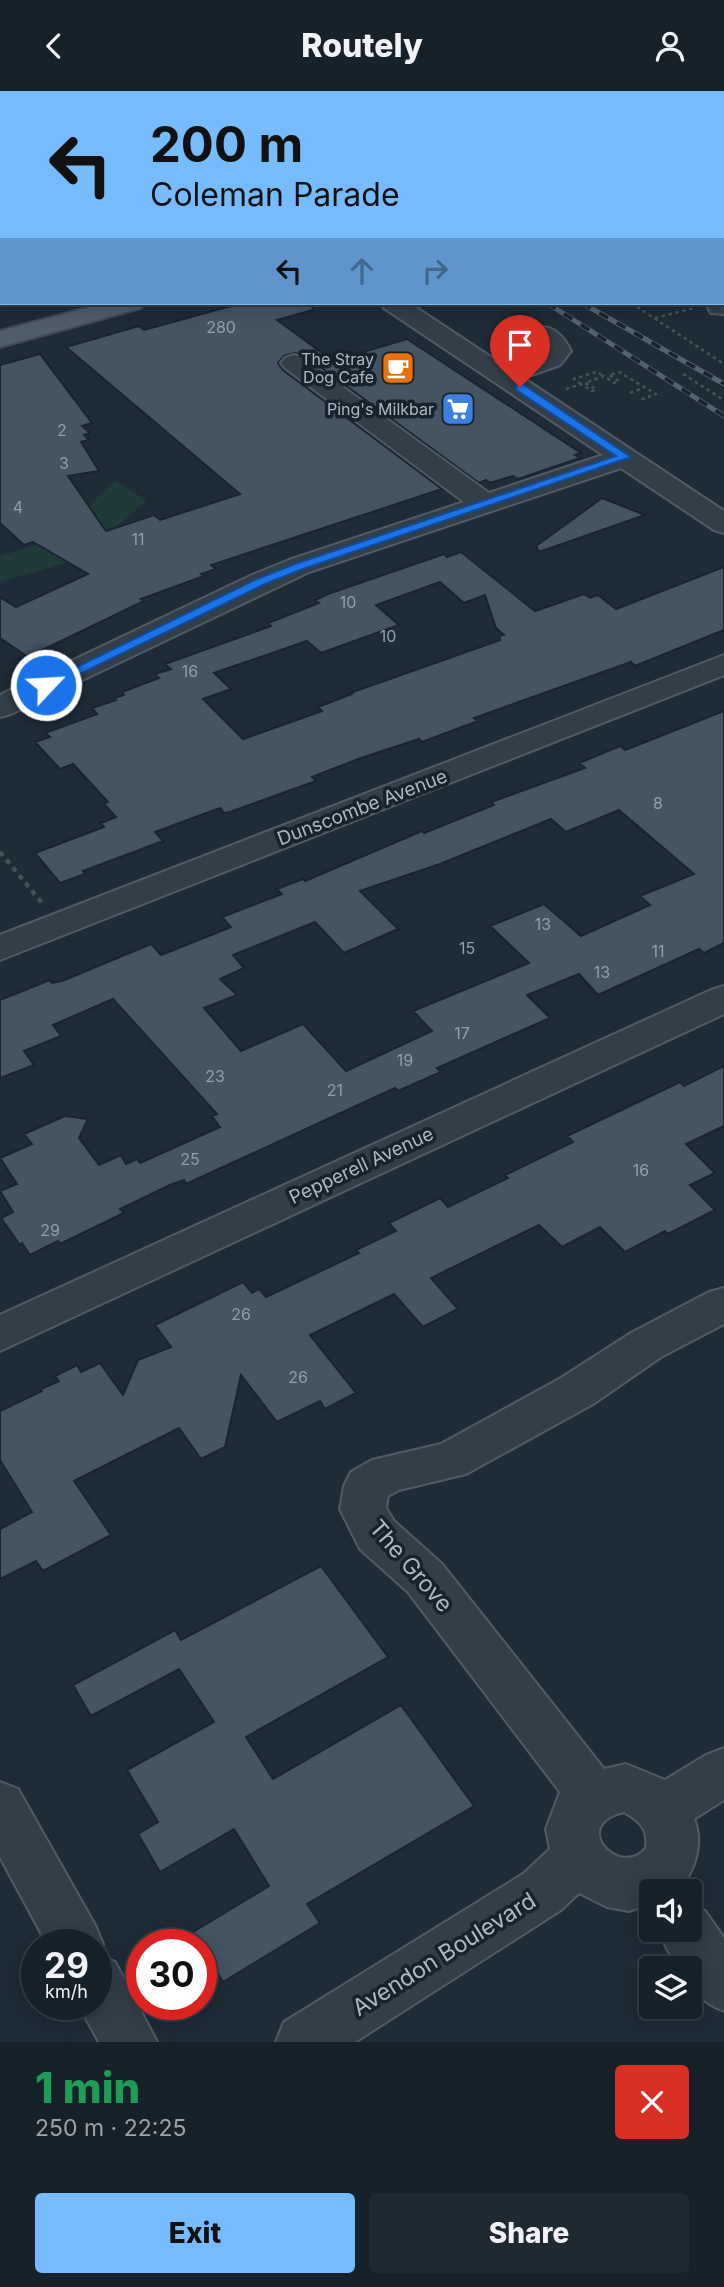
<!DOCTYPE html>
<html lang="en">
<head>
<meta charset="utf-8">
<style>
  :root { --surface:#16212a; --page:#1f2932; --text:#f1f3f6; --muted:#9ea3a8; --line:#353e47; --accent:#7bf }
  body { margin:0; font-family:Inter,sans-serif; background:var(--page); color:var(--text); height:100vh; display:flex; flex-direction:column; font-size:26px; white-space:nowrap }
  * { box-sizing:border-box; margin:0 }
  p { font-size:23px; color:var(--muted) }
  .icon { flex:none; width:38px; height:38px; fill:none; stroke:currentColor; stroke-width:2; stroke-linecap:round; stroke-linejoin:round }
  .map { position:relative; height:1951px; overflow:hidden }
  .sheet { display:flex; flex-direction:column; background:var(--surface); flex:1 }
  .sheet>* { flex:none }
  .hud { position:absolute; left:0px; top:0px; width:724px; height:214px; box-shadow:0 4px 18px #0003,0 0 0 2px var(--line); background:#7bf; color:#111; overflow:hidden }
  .buttons { position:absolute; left:639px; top:1788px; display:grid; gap:14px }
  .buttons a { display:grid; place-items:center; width:63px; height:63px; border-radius:7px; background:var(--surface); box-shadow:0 4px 18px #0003,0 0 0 2px var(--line); font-size:35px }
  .speed { position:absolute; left:21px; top:1838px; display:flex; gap:14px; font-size:35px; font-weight:700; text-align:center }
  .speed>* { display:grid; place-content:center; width:91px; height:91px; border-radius:50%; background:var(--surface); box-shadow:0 4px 18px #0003,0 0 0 2px var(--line); line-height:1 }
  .speed small { font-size:18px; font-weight:400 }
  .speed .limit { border:10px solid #d22; background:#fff; color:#111 }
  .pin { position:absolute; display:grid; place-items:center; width:60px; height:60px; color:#fff; margin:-72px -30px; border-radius:50% 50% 50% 0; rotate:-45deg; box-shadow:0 0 7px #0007 }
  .pin .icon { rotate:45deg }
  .me { position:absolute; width:77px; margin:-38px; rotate:65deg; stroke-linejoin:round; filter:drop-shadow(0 0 5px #0008) }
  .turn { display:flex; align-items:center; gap:24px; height:147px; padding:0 35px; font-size:32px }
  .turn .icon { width:91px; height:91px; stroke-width:2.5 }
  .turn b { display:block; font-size:49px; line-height:60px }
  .lanes { display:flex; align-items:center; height:66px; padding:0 35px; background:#0003; justify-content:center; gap:35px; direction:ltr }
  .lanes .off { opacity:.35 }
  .round { display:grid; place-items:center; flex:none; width:74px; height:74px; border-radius:7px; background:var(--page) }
  .head { display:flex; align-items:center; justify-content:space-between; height:119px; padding:0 35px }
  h1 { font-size:42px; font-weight:800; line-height:52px; color:#1e9e55 }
  .action { display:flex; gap:14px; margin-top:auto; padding:14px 35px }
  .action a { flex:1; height:80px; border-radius:7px; background:var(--accent); color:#111; font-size:28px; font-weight:800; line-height:80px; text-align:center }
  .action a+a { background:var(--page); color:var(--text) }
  header { display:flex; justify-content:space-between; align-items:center; height:91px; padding:0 35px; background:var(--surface); font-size:32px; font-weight:800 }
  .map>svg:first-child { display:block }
  .green { fill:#203939 }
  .building { fill:#445462; stroke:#19242f; stroke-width:2; fill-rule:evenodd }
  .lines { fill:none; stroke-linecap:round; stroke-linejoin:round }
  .minor-casing { stroke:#4f5b66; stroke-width:4 }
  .major-casing { stroke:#3e4955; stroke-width:4 }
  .path-far1 { stroke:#3e5556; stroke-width:2.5; stroke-dasharray:3.5 3.5; stroke-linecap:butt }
  .path { stroke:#3e5556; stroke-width:4.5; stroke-dasharray:5 5; stroke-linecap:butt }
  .minor { fill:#323e48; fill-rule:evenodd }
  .major { fill:#4f5d69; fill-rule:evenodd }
  .rail-casing { stroke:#536270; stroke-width:5 }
  .rail { stroke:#17222c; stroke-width:3.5; stroke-dasharray:10; stroke-linecap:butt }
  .route { fill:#1a73e8; stroke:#114b97; stroke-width:2 }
  .labels { text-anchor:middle; stroke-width:7; stroke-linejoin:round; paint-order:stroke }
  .number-label { font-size:16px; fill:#929fac }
  .far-poi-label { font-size:16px; fill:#acb8c5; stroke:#17222c; text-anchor:end }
  .street-label { font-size:19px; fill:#acb8c5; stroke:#17222c }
  .near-street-label { font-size:23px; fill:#acb8c5; stroke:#17222c }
</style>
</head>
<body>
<header><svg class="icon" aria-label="back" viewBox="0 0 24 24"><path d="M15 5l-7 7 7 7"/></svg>Routely<svg class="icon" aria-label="person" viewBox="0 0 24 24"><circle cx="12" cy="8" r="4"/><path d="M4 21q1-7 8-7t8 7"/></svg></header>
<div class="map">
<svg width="724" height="1951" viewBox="0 0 724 1951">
  <rect width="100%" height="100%" fill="#1e2c38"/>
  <path class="green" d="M 115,389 L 147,410 L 73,470 L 0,491 L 0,465 L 54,448 Z"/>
  <path class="building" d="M 242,212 L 312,212 L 313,219 L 277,229 L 333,270 L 407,248 L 581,362 L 575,364 L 580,367 L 518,388 L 513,385 L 490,392 L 486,389 L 479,392 L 305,265 L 295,262 L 284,265 L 278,272 L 283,279 L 442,398 L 211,474 L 216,478 L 201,483 L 204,485 L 141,508 L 144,510 L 28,566 L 0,547 L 0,506 L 16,516 L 88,483 L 33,451 L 24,454 L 0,432 L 0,274 L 40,263 L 92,332 L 82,335 L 90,342 L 84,344 L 89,349 L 81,351 L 99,380 L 68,385 L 106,440 L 154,424 L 160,429 L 240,403 L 66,256 L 139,235 L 144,239 Z
    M 602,407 L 645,424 L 539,461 L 536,455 Z
    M 461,461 L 535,520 L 584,503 L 590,507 L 598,504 L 616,518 L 724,476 L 724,539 L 635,575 L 631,571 L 474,627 L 478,630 L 422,651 L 419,648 L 361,667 L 312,686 L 316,690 L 230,721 L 224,722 L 220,717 L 155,741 L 163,750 L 83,780 L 85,783 L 60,792 L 35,762 L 104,736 L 101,732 L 116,726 L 104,713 L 108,711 L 73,673 L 60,678 L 35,651 L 50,646 L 45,642 L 97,623 L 92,617 L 116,609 L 114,607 L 124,604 L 122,601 L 159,587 L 155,583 L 171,578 L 165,573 L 271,535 L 268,532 L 319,512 L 315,509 L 328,503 L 444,463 L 447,466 ZM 440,491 L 464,512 L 485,504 L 496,537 L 504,544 L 499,545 L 500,549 L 350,602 L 352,603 L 318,616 L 322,620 L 243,648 L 203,608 L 231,598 L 214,582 L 307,550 L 321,562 L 399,534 L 376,514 Z
    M 724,620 L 724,852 L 704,862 L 699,858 L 598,904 L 579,883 L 527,904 L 550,927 L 437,977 L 441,981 L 398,1000 L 395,997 L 186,1093 L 184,1089 L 170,1094 L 120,1118 L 124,1122 L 60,1153 L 58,1150 L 30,1164 L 22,1152 L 20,1154 L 1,1127 L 13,1121 L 0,1100 L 17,1093 L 0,1067 L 32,1053 L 24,1043 L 65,1025 L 88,1028 L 79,1047 L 99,1074 L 121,1064 L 126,1073 L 137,1068 L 140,1072 L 220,1036 L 212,1025 L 217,1023 L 113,908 L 53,934 L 61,945 L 24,960 L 34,974 L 0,987 L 0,909 L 50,889 L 52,892 L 62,890 L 151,853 L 161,864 L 231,836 L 222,826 L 282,803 L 277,798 L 303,788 L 305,790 L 422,740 L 424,742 L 494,714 L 491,711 L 585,677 L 579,672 L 620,655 L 625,659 ZM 619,719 L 694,783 L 640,805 L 650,814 L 581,845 L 544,813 L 490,835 L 529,872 L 413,920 L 432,940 L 346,980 L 303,933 L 241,960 L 204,917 L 237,904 L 220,888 L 244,877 L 233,864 L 315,831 L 344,862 L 398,838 L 360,800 L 440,773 L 551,728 L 566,741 Z
    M 724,975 L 724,1035 L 686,1053 L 715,1082 L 690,1094 L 715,1119 L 668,1143 L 665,1140 L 625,1161 L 600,1136 L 562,1156 L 539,1134 L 431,1187 L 458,1218 L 423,1236 L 394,1203 L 310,1244 L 356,1302 L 325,1318 L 320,1310 L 277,1331 L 241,1284 L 225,1356 L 201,1368 L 179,1337 L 74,1390 L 111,1444 L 43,1480 L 36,1470 L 0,1488 L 0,1438 L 32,1421 L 0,1369 L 0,1320 L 42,1300 L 41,1298 L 59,1290 L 55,1285 L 77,1274 L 81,1281 L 100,1272 L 123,1304 L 138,1269 L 171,1256 L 155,1234 L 243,1191 L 252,1202 L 259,1198 L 266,1206 L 359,1162 L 356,1159 L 396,1140 L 389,1132 L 440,1107 L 448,1116 L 508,1087 L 505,1084 L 573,1051 L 567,1045 L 680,991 L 684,995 Z
    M 321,1475 L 388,1566 L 246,1646 L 273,1688 L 401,1614 L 474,1715 L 307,1813 L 320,1832 L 223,1891 L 193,1841 L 269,1795 L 234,1738 L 160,1781 L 138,1743 L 158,1731 L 127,1679 L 214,1631 L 179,1578 L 91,1625 L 73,1594 L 175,1539 L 181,1549 Z"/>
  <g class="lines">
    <defs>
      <path id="minor" d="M 0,0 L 22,0 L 2,2 L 2,8 Z
        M 416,0 L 442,0 L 415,2 Z
        M 0,132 L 2,132 L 2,146 L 0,146 Z
        M 0,173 L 2,173 L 0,188 Z
        M 723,209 L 724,223 L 711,222 L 708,217 L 711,212 L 723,212 Z
        M 381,212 L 409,212 L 506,276 L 542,264 L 545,260 L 529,242 L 533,237 C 552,232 563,244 571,260 L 560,274 L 523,287 L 724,420 L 724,442 L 714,439 L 621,377 L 309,481 L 11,623 L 0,626 L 0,604 L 250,485 L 289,469 L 464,411 L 285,277 L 281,272 L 285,267 L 294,264 L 303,267 L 489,402 L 603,364 L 384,217 Z
        M 724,564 L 724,584 L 0,869 L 0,844 Z
        M 724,895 L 724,923 L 0,1260 L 0,1224 L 711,899 Z
        M 724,1197 L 724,1233 L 661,1266 L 593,1313 L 466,1383 L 399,1399 L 388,1405 L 386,1417 L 394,1430 L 442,1473 L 604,1678 L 626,1673 L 665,1689 L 706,1664 L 724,1657 L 724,1709 L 694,1728 C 704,1752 695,1783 676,1801 L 651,1801 L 651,1812 L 629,1820 L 607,1816 L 579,1802 L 561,1819 L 355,1951 L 276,1951 L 284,1931 L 523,1783 L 550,1758 L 546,1738 L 560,1701 L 408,1501 L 360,1458 L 340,1418 L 344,1395 L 351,1381 L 372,1369 L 441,1353 L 561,1287 L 631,1242 L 709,1201 ZM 624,1721 C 641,1731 648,1738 646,1757 C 620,1789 568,1734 624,1721 Z
        M 0,1691 L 18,1698 L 95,1834 L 103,1853 L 99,1864 L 115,1871 L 157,1951 L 99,1951 L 78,1913 L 96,1913 L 96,1853 L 47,1853 L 0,1766 Z
        M 690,1814 L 705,1820 L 724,1847 L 724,1920 C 704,1912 690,1901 690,1878 L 681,1878 L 667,1858 L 659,1839 L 690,1839 Z"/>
      <path id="major" d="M 724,40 L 724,54 L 723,55 L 723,41 Z
        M 105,212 L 144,212 L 141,217 L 0,256 L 0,240 Z"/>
    </defs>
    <use href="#minor" class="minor-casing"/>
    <use href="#major" class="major-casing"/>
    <path class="path-far1" d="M 160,0 L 162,2
      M 631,212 L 724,273
      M 655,227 L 694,217
      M 683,283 L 724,309
      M 581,293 L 574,288 L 596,281 L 604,285
      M 566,298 L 581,293 L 592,300 L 596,298 L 585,292 L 604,285 L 614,292 L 619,290 L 609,284 L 619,281 L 656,303 L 640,309
      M 630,302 L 643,297"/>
    <path class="path" d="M 0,761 L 42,812"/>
    <use href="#minor" class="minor"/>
    <use href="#major" class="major"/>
    <defs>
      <path id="rail" d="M 225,0 L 227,2
        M 547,212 L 724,325
        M 582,212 L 724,293"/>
    </defs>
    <use href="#rail" class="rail-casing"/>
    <use href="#rail" class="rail"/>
  </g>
  <path class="route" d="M 516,294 L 524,294 L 631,366 L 303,478 L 265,493 L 51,597 L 46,598 L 40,594 L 257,488 L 295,473 L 616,365 L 516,299 Z"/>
  <defs>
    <symbol id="cafe-square" viewBox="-11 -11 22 22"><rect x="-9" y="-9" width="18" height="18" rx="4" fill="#e8710a" stroke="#17222c"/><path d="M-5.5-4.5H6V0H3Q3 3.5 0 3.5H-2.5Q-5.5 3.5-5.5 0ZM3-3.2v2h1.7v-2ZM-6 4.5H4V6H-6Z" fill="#fff"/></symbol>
    <symbol id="supermarket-square" viewBox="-11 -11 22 22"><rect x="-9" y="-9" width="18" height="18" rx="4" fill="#3f7fe0" stroke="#17222c"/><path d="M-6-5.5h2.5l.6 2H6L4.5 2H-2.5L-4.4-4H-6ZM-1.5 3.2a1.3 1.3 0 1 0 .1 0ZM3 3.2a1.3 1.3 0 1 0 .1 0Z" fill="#fff"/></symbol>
  </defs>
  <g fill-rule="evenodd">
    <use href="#cafe-square" x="379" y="258" width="38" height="38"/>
    <use href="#supermarket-square" x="439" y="299" width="38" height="38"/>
  </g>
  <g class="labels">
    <g class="number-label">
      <text x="221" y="242">280</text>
      <text x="62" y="345">2</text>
      <text x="64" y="378">3</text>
      <text x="18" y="422">4</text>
      <text x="138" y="454">11</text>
      <text x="348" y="517">10</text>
      <text x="388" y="551">10</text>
      <text x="190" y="586">16</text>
      <text x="658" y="718">8</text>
      <text x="543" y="839">13</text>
      <text x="467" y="863">15</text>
      <text x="658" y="866">11</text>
      <text x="602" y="887">13</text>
      <text x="462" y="948">17</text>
      <text x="405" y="975">19</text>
      <text x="215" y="991">23</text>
      <text x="335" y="1005">21</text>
      <text x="190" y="1074">25</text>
      <text x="641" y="1085">16</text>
      <text x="50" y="1145">29</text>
      <text x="241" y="1229">26</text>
      <text x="298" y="1292">26</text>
    </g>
    <g class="far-poi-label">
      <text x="374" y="274">The Stray<tspan x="374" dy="18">Dog Cafe</tspan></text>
      <text x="434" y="324">Ping's Milkbar</text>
    </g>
    <g class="street-label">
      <text transform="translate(362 716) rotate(-21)" y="7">Dunscombe Avenue</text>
      <text transform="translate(361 1074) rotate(-25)" y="7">Pepperell Avenue</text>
    </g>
    <g class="near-street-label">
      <text transform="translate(411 1475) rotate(49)" y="8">The Grove</text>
      <text transform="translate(444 1863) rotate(-32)" y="8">Avendon Boulevard</text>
    </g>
  </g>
</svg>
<div class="buttons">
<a><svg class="icon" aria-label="sound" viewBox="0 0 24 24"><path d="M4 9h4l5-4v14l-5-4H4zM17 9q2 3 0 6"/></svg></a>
<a><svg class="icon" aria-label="layers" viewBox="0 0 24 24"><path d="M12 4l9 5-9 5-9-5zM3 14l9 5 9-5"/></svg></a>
</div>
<div class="speed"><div>29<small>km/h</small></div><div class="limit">30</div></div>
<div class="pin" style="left:520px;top:296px;background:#d93025"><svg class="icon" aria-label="arrive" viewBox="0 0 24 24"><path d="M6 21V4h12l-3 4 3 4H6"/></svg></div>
<svg class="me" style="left:46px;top:594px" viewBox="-20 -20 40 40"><circle r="17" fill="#1a73e8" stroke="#fff" stroke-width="3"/><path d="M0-11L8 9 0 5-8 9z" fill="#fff"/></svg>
<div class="hud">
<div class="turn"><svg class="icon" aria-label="left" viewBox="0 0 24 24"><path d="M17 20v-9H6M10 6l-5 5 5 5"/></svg><div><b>200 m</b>Coleman Parade</div></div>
<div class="lanes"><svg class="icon" aria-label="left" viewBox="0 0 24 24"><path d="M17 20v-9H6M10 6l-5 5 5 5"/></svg><svg class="icon off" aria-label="ahead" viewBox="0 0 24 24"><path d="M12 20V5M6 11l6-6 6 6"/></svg><svg class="icon off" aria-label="right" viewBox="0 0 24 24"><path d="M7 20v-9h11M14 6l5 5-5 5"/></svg></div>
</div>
</div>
<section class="sheet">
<div class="head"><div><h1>1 min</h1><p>250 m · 22:25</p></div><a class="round" style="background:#d93025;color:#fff"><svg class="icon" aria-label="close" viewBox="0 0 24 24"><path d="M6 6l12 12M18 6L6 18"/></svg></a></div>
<div class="action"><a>Exit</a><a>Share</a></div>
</section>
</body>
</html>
